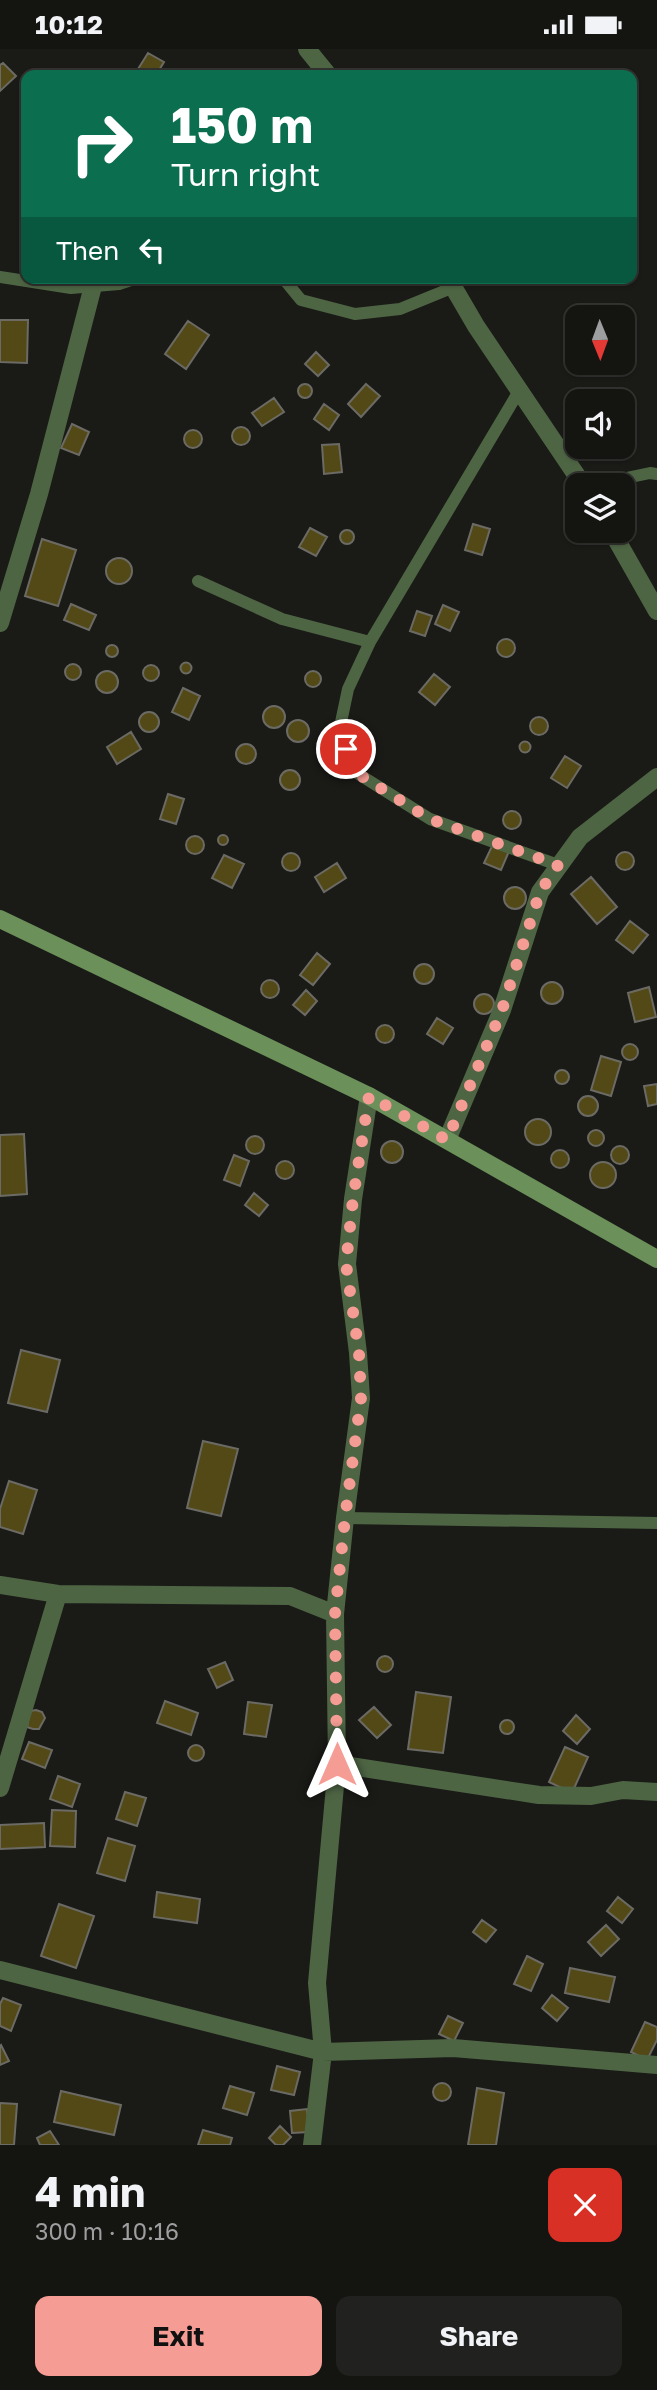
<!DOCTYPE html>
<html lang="en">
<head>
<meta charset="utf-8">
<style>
  :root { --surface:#141411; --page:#21211f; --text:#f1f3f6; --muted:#9d9e9f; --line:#333331; --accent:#f59c95 }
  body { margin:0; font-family:"Golos Text",sans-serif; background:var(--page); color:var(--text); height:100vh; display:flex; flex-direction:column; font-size:26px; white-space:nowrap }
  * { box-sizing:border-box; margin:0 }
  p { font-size:23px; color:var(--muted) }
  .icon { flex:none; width:38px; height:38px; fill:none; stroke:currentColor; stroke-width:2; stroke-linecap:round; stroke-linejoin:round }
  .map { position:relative; height:2096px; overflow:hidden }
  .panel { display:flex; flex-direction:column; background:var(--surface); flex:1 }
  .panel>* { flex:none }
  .top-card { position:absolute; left:21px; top:21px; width:616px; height:214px; border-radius:14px; box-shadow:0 2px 5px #0004,0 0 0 2px var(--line); background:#0b6e4f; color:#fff; overflow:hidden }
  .needle { width:46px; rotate:179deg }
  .tools { position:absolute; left:565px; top:256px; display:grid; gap:14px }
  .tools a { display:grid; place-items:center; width:70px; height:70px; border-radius:14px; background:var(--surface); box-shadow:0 2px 5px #0004,0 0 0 2px var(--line); font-size:35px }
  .pin { position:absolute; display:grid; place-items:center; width:60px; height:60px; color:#fff; margin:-30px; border:4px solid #fff; border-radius:50%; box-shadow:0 2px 7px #0007 }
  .me { position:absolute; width:77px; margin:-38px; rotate:0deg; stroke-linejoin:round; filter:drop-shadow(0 0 5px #0008) }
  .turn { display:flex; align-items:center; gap:24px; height:147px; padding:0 35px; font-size:32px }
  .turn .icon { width:91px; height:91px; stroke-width:2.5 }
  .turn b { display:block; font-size:49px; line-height:60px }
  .then { display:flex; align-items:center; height:66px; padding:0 35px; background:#0003; gap:14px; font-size:26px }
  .round { display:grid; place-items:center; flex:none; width:74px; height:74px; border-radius:14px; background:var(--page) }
  .headline { display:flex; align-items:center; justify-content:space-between; height:119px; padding:0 35px }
  h1 { font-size:42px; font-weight:700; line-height:52px }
  .cta { display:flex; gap:14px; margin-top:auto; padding:14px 35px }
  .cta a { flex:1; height:80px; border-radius:14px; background:var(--accent); color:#111; font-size:28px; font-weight:700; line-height:80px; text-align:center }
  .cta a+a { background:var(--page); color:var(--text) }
  .status { display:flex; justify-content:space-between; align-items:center; height:49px; padding:0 35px; background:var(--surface); direction:ltr }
  .status svg { height:19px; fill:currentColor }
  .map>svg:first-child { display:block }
  .building { fill:#524916; stroke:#6b6a64; stroke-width:2 }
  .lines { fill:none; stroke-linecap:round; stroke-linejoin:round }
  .lane { stroke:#4e6544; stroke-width:12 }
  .street { stroke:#4e6544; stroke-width:18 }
  .secondary { stroke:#6b905a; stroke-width:18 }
  .route { stroke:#f59c95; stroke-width:12; stroke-dasharray:0 21.6 }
</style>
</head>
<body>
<div class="status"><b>10:12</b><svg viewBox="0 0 49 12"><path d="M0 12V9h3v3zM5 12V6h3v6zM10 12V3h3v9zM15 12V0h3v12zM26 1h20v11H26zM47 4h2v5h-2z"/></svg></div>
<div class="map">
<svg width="657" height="2096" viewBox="0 0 657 2096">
  <rect width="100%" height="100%" fill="#1a1b17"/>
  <path class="building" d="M 148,4 L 164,13 L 156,26 L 150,26 L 138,20 Z
    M 3,14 L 16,27 L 0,42 L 0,16 Z
    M 0,271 L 28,271 L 27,314 L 0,313 Z
    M 188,272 L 209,286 L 186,320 L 165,305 Z
    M 316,303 L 329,316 L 318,327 L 305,315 Z
    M298 342a7 7 0 1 1 14 0a7 7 0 1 1-14 0Z
    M 366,335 L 380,347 L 361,368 L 348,355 Z
    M 274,349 L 284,363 L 262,377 L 252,364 Z
    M 324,355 L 339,366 L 329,381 L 314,370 Z
    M 72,375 L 89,383 L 79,406 L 61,399 Z
    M232 387a9 9 0 1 1 18 0a9 9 0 1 1-18 0Z
    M184 390a9 9 0 1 1 18 0a9 9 0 1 1-18 0Z
    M 339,395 L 342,423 L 324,425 L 322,396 Z
    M 473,475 L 490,480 L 482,506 L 465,501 Z
    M 310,479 L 327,488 L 316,507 L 299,498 Z
    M340 488a7 7 0 1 1 14 0a7 7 0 1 1-14 0Z
    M 42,490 L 76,501 L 58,557 L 25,547 Z
    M106 522a13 13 0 1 1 26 0a13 13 0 1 1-26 0Z
    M 71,555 L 96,566 L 89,581 L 64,571 Z
    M 443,556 L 459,563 L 450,582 L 435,575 Z
    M 417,562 L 432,567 L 425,587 L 410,582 Z
    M497 599a9 9 0 1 1 18 0a9 9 0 1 1-18 0Z
    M106 602a6 6 0 1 1 12 0a6 6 0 1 1-12 0Z
    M180.5 619a5.5 5.5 0 1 1 11 0a5.5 5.5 0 1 1-11 0Z
    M65 623a8 8 0 1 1 16 0a8 8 0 1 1-16 0Z
    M143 624a8 8 0 1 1 16 0a8 8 0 1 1-16 0Z
    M96 633a11 11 0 1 1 22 0a11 11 0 1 1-22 0Z
    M305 630a8 8 0 1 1 16 0a8 8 0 1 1-16 0Z
    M 434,625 L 450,638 L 435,656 L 419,643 Z
    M 183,639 L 200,647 L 189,671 L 172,663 Z
    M263 668a11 11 0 1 1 22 0a11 11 0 1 1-22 0Z
    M139 673a10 10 0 1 1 20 0a10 10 0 1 1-20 0Z
    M530 677a9 9 0 1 1 18 0a9 9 0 1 1-18 0Z
    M287 682a11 11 0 1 1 22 0a11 11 0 1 1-22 0Z
    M 131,683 L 141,700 L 117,715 L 107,698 Z
    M519.5 698a5.5 5.5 0 1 1 11 0a5.5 5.5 0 1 1-11 0Z
    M236 705a10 10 0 1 1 20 0a10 10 0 1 1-20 0Z
    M 565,707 L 581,717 L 567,739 L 551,729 Z
    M280 731a10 10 0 1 1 20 0a10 10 0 1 1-20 0Z
    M 168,745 L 184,750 L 176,775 L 160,770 Z
    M503 771a9 9 0 1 1 18 0a9 9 0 1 1-18 0Z
    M218 791a5 5 0 1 1 10 0a5 5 0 1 1-10 0Z
    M186 796a9 9 0 1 1 18 0a9 9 0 1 1-18 0Z
    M 494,793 L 510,800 L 501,821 L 484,814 Z
    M616 812a9 9 0 1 1 18 0a9 9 0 1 1-18 0Z
    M282 813a9 9 0 1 1 18 0a9 9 0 1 1-18 0Z
    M 224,806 L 244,815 L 232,839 L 212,829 Z
    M 337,814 L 346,829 L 324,843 L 315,828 Z
    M 591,828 L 617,858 L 597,875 L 571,845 Z
    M504 849a11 11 0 1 1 22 0a11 11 0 1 1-22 0Z
    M 630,872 L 648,886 L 633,904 L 616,891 Z
    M 317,904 L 330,915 L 313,936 L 300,926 Z
    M414 925a10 10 0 1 1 20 0a10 10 0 1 1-20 0Z
    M261 940a9 9 0 1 1 18 0a9 9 0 1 1-18 0Z
    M541 944a11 11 0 1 1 22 0a11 11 0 1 1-22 0Z
    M 649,938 L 656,968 L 635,973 L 628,944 Z
    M 306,941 L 317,952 L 305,966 L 293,956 Z
    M474 955a10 10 0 1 1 20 0a10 10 0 1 1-20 0Z
    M 437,969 L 453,979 L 443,995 L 427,985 Z
    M376 985a9 9 0 1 1 18 0a9 9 0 1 1-18 0Z
    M622 1003a8 8 0 1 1 16 0a8 8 0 1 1-16 0Z
    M 601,1007 L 621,1013 L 611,1047 L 591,1041 Z
    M555 1028a7 7 0 1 1 14 0a7 7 0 1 1-14 0Z
    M 657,1035 L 657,1055 L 648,1057 L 644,1037 Z
    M578 1057a10 10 0 1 1 20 0a10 10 0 1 1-20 0Z
    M525 1083a13 13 0 1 1 26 0a13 13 0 1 1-26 0Z
    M588 1089a8 8 0 1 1 16 0a8 8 0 1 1-16 0Z
    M 24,1085 L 27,1145 L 0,1147 L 0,1086 Z
    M246 1096a9 9 0 1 1 18 0a9 9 0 1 1-18 0Z
    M381 1103a11 11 0 1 1 22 0a11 11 0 1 1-22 0Z
    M611 1106a9 9 0 1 1 18 0a9 9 0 1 1-18 0Z
    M551 1110a9 9 0 1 1 18 0a9 9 0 1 1-18 0Z
    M 234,1106 L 249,1112 L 240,1137 L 224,1131 Z
    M276 1121a9 9 0 1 1 18 0a9 9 0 1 1-18 0Z
    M590 1126a13 13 0 1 1 26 0a13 13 0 1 1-26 0Z
    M 254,1144 L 268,1156 L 259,1167 L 245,1156 Z
    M 21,1301 L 60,1311 L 47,1363 L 8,1354 Z
    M 203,1392 L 238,1400 L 221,1467 L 187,1459 Z
    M 9,1432 L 37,1441 L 23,1485 L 0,1478 L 0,1460 Z
    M377 1615a8 8 0 1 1 16 0a8 8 0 1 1-16 0Z
    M 225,1613 L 233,1631 L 217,1639 L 208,1620 Z
    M 416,1643 L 451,1648 L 443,1704 L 408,1700 Z
    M 165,1652 L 198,1664 L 191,1686 L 157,1674 Z
    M 248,1653 L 272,1656 L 266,1688 L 244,1685 Z
    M 374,1658 L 391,1676 L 377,1689 L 359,1671 Z
    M 36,1661 L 42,1663 L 45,1669 L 39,1680 L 33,1680 L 27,1678 L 30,1662 Z
    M 576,1666 L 590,1680 L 577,1695 L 563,1682 Z
    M500 1678a7 7 0 1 1 14 0a7 7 0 1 1-14 0Z
    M 29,1693 L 52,1701 L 45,1719 L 22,1710 Z
    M188 1704a8 8 0 1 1 16 0a8 8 0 1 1-16 0Z
    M 565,1698 L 588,1708 L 572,1744 L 549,1733 Z
    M 58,1727 L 80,1735 L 72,1758 L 50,1750 Z
    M 125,1743 L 146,1749 L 137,1777 L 116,1770 Z
    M 52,1761 L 76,1762 L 75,1798 L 50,1797 Z
    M 44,1774 L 45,1798 L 0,1800 L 0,1776 Z
    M 108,1789 L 135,1797 L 125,1832 L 97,1824 Z
    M 157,1843 L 200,1850 L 197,1874 L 154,1868 Z
    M 618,1848 L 633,1860 L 622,1874 L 607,1862 Z
    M 59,1855 L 94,1867 L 76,1919 L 41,1907 Z
    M 482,1871 L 496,1881 L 486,1893 L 473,1883 Z
    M 606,1876 L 619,1890 L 601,1907 L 588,1893 Z
    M 527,1907 L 543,1915 L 531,1942 L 514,1935 Z
    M 570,1919 L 615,1928 L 609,1953 L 565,1944 Z
    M 552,1946 L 568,1959 L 557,1972 L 542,1959 Z
    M 3,1949 L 21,1956 L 11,1982 L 0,1977 L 0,1955 Z
    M 448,1967 L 463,1974 L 454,1992 L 439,1985 Z
    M 645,1973 L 657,1978 L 657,1991 L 647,2011 L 631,2003 Z
    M 1,1996 L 9,2012 L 0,2016 L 0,1997 Z
    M 277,2017 L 300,2023 L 294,2046 L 271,2041 Z
    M433 2043a9 9 0 1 1 18 0a9 9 0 1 1-18 0Z
    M 230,2037 L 254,2044 L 247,2066 L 223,2059 Z
    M 477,2039 L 504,2044 L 496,2096 L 468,2096 Z
    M 61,2042 L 121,2056 L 114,2086 L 54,2073 Z
    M 0,2054 L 17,2055 L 14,2096 L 0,2096 Z
    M 307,2060 L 309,2083 L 292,2084 L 290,2062 Z
    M 280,2077 L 291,2088 L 283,2096 L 276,2096 L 269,2089 Z
    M 203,2081 L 232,2089 L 230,2096 L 198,2096 Z
    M 50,2082 L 59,2096 L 40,2096 L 37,2089 Z"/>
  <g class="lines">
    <path class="lane" d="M 0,228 L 71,239 L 119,235 L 137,229
      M 283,229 L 301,251 L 355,265 L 400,260 L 454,238
      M 519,342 L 370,593 L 348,640 L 340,678 L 352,721 L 430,770 L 558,816
      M 609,436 L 612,432 L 650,424 L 657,425
      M 198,532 L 282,570 L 370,593
      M 345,1469 L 657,1474"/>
    <path class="street" d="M 307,0 L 328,26
      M 448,229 L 476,277 L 583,436
      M 611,481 L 657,562
      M 0,574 L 39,445 L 93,237
      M 447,1091 L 502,961 L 540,843 L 580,788 L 657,728
      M 0,1536 L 58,1545 L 290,1547 L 335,1565
      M 337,1715 L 539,1746 L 591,1747 L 623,1741 L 657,1743
      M 0,1739 L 58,1545
      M 0,1921 L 323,2003 L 453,1999 L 657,2016
      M 312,2096 L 323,2003 L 317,1934 L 337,1715 L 335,1565 L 345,1469 L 361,1349 L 358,1304 L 347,1215 L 353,1150 L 369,1047"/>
    <path class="secondary" d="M 0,870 L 369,1047 L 657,1210"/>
  </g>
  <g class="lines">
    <path class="route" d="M 337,1715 L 335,1565 L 345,1469 L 361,1349 L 359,1304 L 346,1215 L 353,1150 L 369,1047 L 447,1091 L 502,961 L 540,843 L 558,816 L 430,770 L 352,721 L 346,700"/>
  </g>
</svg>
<div class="tools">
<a><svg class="needle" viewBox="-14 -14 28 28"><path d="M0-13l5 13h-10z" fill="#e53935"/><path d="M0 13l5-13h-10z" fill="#9d9e9f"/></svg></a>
<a><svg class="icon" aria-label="sound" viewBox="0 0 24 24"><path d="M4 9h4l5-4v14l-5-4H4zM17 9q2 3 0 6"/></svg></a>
<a><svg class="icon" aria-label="layers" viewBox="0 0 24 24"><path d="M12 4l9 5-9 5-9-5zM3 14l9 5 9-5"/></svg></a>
</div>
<div class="pin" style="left:346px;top:700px;background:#d93025"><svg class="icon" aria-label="arrive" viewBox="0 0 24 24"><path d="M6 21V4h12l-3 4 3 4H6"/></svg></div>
<svg class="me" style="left:337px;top:1715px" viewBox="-20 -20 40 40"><path d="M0-17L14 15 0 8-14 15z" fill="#f59c95" stroke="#fff" stroke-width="4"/></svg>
<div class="top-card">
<div class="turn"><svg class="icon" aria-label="right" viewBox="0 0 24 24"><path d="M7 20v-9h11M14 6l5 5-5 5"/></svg><div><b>150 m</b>Turn right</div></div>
<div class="then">Then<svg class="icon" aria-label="left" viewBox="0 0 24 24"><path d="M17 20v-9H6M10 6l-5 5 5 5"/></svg></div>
</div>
</div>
<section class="panel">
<div class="headline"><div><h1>4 min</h1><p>300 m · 10:16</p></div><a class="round" style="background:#d93025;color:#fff"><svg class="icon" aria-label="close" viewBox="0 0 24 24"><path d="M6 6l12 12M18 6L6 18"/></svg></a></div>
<div class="cta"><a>Exit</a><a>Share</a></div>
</section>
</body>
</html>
